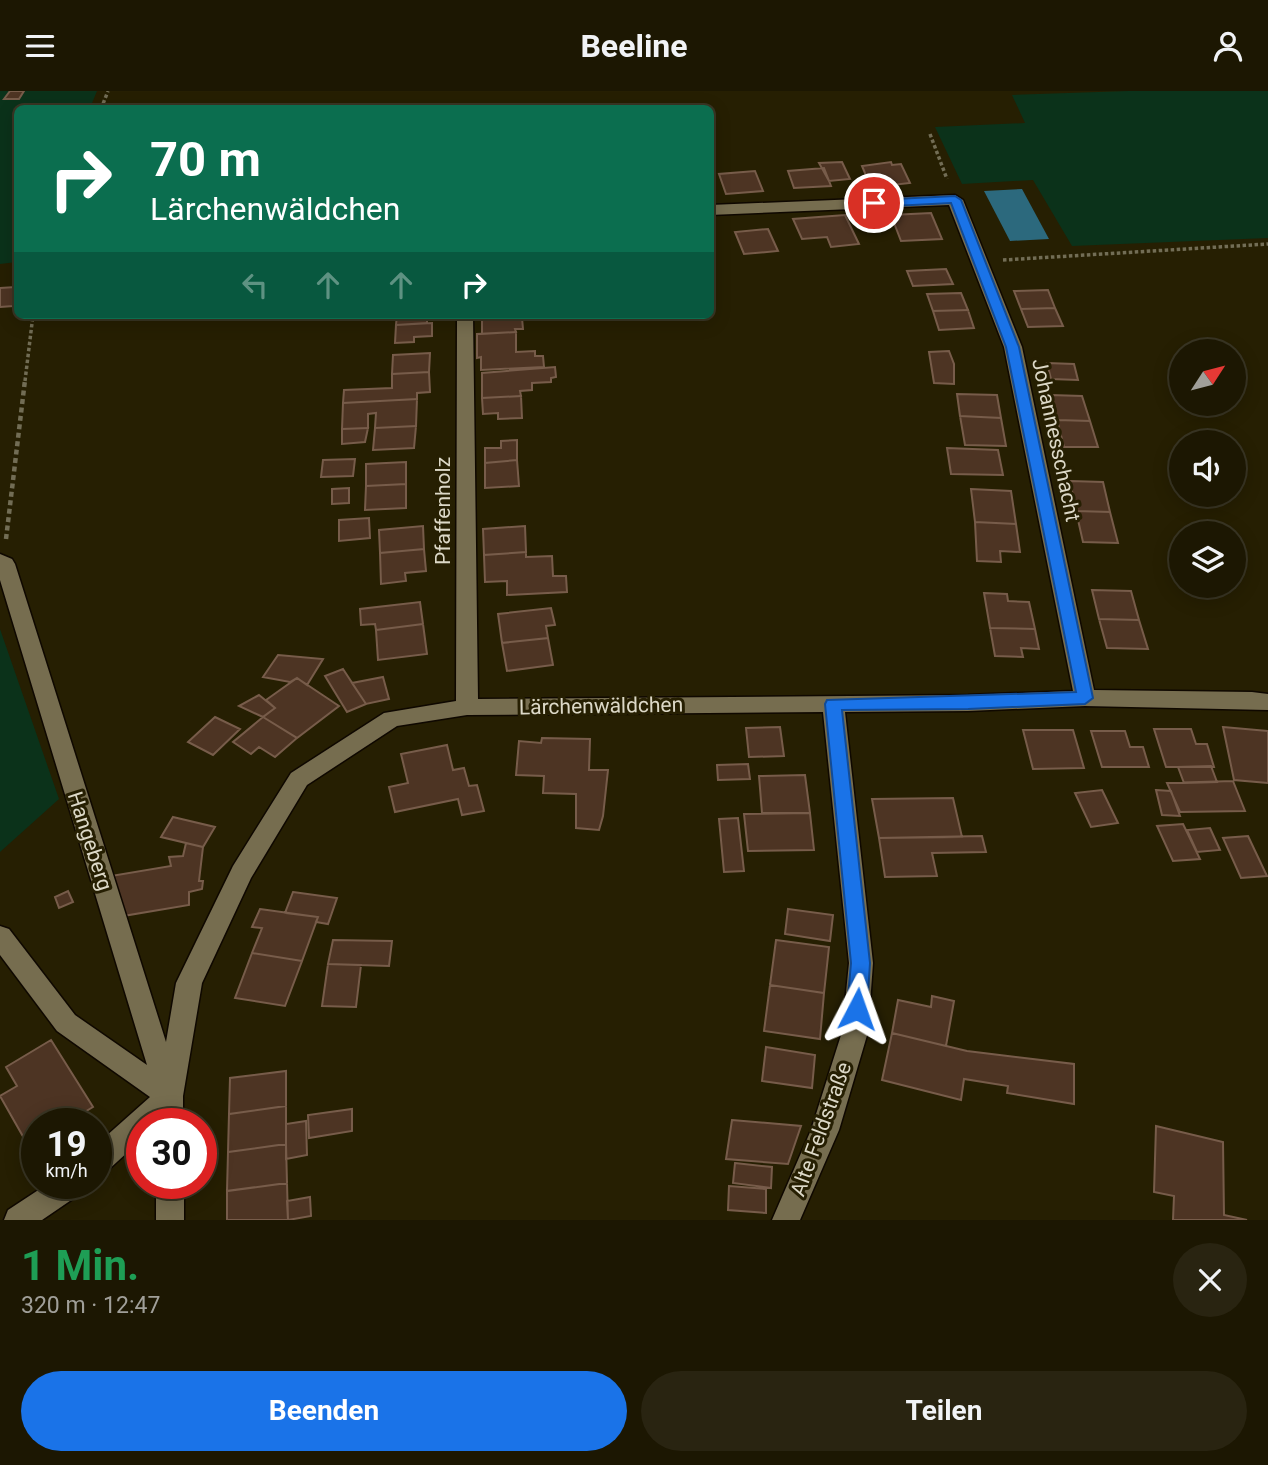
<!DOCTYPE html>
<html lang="de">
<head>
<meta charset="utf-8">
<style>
  :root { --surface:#1c1702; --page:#292411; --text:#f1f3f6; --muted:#a09f99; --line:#3a3624; --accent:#1a73e8 }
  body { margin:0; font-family:Roboto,sans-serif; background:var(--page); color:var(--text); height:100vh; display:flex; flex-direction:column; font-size:26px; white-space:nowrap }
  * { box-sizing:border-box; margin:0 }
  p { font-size:23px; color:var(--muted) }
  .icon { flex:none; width:38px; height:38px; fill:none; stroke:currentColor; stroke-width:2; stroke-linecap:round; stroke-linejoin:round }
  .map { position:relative; height:1129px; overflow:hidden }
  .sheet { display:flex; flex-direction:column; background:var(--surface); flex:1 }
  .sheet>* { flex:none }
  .hud { position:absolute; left:14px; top:14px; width:700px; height:214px; border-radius:10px; box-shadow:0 4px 18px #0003,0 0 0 2px var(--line); background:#0b6e4f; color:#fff; overflow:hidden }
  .needle { width:46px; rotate:54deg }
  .tools { position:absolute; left:1169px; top:248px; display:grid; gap:14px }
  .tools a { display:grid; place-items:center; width:77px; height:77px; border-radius:50%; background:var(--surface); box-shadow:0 4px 18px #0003,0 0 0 2px var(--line); font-size:35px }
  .speed { position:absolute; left:21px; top:1017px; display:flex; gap:14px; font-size:35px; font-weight:700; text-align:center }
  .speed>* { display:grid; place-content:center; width:91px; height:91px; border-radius:50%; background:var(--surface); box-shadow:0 4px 18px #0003,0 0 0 2px var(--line); line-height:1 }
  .speed small { font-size:18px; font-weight:400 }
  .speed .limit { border:10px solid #d22; background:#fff; color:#111 }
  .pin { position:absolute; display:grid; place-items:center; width:60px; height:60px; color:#fff; margin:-30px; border:4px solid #fff; border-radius:50%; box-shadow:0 2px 7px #0007 }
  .me { position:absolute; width:77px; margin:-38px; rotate:4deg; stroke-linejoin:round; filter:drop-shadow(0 0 5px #0008) }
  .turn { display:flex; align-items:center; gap:24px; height:147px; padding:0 21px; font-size:32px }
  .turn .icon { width:91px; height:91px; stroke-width:2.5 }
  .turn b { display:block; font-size:49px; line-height:60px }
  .lanes { display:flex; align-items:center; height:66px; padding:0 21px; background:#0003; justify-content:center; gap:35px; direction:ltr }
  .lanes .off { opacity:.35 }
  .round { display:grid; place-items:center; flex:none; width:74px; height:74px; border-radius:37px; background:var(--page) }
  .summary { display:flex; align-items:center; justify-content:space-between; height:119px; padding:0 21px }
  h1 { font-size:42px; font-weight:700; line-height:52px; color:#1e9e55 }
  .button { display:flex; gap:14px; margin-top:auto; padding:14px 21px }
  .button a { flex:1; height:80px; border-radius:42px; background:var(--accent); color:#fff; font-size:28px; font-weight:700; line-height:80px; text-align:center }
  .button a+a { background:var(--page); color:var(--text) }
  header { display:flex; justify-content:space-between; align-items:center; height:91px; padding:0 21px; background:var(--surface); font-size:32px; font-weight:700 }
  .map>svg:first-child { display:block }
  .green { fill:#0b321a }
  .water { fill:#2c697d }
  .building { fill:#4d3423; stroke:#775c4a; stroke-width:2 }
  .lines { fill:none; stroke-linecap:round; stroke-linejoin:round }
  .street-casing { stroke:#0f0800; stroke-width:3 }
  .path-far1 { stroke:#726d55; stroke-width:3.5; stroke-dasharray:3.5 2.5; stroke-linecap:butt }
  .path { stroke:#726d55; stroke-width:4.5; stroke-dasharray:5 3.5; stroke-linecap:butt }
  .street { fill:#766d4f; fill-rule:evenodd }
  .route { fill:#1a73e8; stroke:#114b97; stroke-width:2 }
  .labels { text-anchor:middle; stroke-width:6; stroke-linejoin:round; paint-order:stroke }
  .street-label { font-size:21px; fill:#dcd8c7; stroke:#261f02 }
</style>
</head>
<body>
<header><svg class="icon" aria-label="menu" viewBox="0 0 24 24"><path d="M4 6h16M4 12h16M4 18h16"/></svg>Beeline<svg class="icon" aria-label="person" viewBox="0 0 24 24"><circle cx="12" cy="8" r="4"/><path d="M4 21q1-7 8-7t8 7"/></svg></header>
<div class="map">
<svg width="1268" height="1129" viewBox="0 0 1268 1129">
  <rect width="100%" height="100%" fill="#261f02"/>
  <path class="green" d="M 0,0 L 97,0 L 90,17 L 18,18 L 17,171 L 0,173 Z
    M 1128,0 L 1268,0 L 1268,147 L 1072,155 L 1033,89 L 962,93 L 935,36 L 1025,32 L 1012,4 Z
    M 0,538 L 59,708 L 0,761 Z"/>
  <path class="water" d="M 1022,98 L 1049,148 L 1010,150 L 984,100 Z"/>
  <path class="building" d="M 10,0 L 24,0 L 19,8 L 4,8 Z
    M 842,71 L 850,88 L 829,90 L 819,72 Z
    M 891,71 L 892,74 L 901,73 L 910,92 L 883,95 L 870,94 L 862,75 Z
    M 824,77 L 831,95 L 794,97 L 788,80 Z
    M 755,80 L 763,100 L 726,103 L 719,83 Z
    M 931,122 L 942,148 L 901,150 L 891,124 Z
    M 845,124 L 859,153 L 831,156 L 827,146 L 802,148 L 793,128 Z
    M 768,138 L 778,160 L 744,163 L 735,141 Z
    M 946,178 L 953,193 L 913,195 L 907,180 Z
    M 15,196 L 13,215 L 0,216 L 0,197 Z
    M 1048,199 L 1055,217 L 1021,218 L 1014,200 Z
    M 961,202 L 968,219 L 933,220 L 927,203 Z
    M 1055,217 L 1063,235 L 1028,236 L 1021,218 Z
    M 968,219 L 974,237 L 939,239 L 933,220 Z
    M 397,224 L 427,224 L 427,232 L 396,234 Z
    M 522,227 L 523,238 L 515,238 L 516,241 L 482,243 L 482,229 Z
    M 432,232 L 432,245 L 414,246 L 414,251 L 395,252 L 396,234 Z
    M 516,241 L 516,261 L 535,260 L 535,265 L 543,265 L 544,276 L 481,279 L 481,266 L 477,267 L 477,243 Z
    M 949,260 L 954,273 L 954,293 L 934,292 L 929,261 Z
    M 430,262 L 429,281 L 392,283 L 393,264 Z
    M 1047,272 L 1074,273 L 1078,289 L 1051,288 Z
    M 555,276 L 556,286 L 551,287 L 551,291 L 532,292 L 532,299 L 520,300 L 521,305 L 482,307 L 482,282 Z
    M 429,281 L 430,301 L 417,302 L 417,308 L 343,312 L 344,299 L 392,297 L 392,283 Z
    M 957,303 L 997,304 L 1001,327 L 960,325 Z
    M 1050,304 L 1082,305 L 1090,330 L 1057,329 Z
    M 521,305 L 522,327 L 498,328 L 498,322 L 483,323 L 482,307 Z
    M 417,308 L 416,335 L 375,337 L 376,322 L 368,323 L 368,337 L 342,338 L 343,312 Z
    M 960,325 L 1001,327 L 1006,355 L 965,354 Z
    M 1057,329 L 1090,330 L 1098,356 L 1064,356 Z
    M 416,335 L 414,357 L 373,359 L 375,337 Z
    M 368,337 L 365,351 L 342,353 L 342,338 Z
    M 517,349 L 517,369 L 485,372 L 485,357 L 501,357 L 501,350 Z
    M 947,357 L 998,359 L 1003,384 L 951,383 Z
    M 355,368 L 353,385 L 321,386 L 323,369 Z
    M 517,369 L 519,395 L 485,397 L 485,372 Z
    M 406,371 L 406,393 L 366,395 L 366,373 Z
    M 1070,390 L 1103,391 L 1110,421 L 1076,420 Z
    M 406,393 L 406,417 L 365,419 L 366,395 Z
    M 349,397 L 349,412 L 332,413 L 332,398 Z
    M 971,398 L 1011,400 L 1016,433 L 975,431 Z
    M 1076,420 L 1110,421 L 1118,452 L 1083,451 Z
    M 369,427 L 370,447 L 339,450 L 339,429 Z
    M 975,431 L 1016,433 L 1020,461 L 1000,460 L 1001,471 L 977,470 Z
    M 423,435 L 424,458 L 380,462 L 379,439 Z
    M 525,435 L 526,461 L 484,464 L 483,438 Z
    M 424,458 L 426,480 L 405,482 L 406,490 L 381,493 L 380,462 Z
    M 526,461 L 526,466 L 552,465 L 553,485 L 566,485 L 567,501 L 507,504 L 507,490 L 485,491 L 484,464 Z
    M 1092,499 L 1131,500 L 1139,529 L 1099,528 Z
    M 984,502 L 1007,503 L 1008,510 L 1029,511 L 1035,538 L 990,537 Z
    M 420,511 L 423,533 L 376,539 L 375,533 L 361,534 L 360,518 Z
    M 551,517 L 555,534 L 546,535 L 548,547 L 502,552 L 498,523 Z
    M 1099,528 L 1139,529 L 1148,558 L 1107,557 Z
    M 423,533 L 427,563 L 378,569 L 376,539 Z
    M 990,537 L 1035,538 L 1039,558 L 1021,557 L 1023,566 L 995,565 Z
    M 548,547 L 553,574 L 507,580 L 502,552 Z
    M 278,564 L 323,568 L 307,594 L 297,587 L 290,591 L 263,586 Z
    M 343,578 L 366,613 L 347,621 L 325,585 Z
    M 383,586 L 389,608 L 366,613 L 352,592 Z
    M 297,587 L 339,615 L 297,647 L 263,626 L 275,617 L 266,609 Z
    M 259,604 L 275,617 L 263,626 L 239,615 Z
    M 215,626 L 240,638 L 213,664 L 188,651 Z
    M 263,626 L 297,647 L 275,666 L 259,656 L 251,663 L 233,651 Z
    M 780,636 L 784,665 L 749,666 L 746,637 Z
    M 1223,636 L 1268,640 L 1268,692 L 1234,689 Z
    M 1154,638 L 1191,638 L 1196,653 L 1207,653 L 1214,676 L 1166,676 Z
    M 1023,639 L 1073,639 L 1084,677 L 1033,678 Z
    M 1091,640 L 1125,640 L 1130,656 L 1143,656 L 1149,676 L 1102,676 Z
    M 542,647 L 590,648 L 589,679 L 608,679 L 603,725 L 599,739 L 576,737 L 576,703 L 543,702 L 544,685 L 516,684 L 519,650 L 541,652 Z
    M 447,654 L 453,679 L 464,677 L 469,695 L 477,694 L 484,720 L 462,724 L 458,708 L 395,721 L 389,696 L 408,692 L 401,663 Z
    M 748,673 L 750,688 L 718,689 L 717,674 Z
    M 1211,675 L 1217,691 L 1184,692 L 1178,676 Z
    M 805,684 L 810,722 L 762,722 L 759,685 Z
    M 1233,690 L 1245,720 L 1180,721 L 1167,692 Z
    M 1102,699 L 1118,732 L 1091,736 L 1075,702 Z
    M 1156,699 L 1171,700 L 1180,725 L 1162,724 Z
    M 953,707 L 962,746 L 879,747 L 872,708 Z
    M 810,722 L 814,759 L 748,760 L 744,723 Z
    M 173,726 L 215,736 L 203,756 L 161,746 Z
    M 738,727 L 744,780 L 724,781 L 719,728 Z
    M 1183,733 L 1200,768 L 1173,770 L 1157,735 Z
    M 1210,737 L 1220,759 L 1197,761 L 1187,739 Z
    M 982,745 L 986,761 L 932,762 L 937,785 L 885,786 L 879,747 Z
    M 1248,745 L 1267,785 L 1241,787 L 1223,747 Z
    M 186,752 L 203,756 L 199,790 L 203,790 L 202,798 L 189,801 L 189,814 L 123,825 L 111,785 L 171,775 L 169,766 L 183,765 Z
    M 68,800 L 73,811 L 59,817 L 55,806 Z
    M 293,801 L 337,807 L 328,833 L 316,831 L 318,826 L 285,822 Z
    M 260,818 L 318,826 L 302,870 L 252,862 L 262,837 L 252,836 Z
    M 788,818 L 833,824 L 830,850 L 785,843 Z
    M 333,849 L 392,850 L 389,875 L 328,873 Z
    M 776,849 L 829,856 L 824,902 L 770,894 Z
    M 252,862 L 302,870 L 285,915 L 235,907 Z
    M 328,873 L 361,874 L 356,916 L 322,915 Z
    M 770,894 L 824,902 L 820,948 L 764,940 Z
    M 932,905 L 954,910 L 946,955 L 892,942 L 898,909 L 931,916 Z
    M 892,942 L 967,960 L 1074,973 L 1074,1013 L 1007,1002 L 1008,995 L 964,988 L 961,1009 L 882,989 Z
    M 51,949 L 93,1016 L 66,1032 L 37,1032 L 37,1051 L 29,1056 L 0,1005 L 17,995 L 6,976 Z
    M 766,956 L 815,964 L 812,997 L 762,990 Z
    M 286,980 L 286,1015 L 229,1023 L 230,987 Z
    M 286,1015 L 286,1053 L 228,1061 L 229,1023 Z
    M 352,1018 L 352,1040 L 309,1047 L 308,1024 Z
    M 732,1029 L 801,1035 L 788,1073 L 726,1068 Z
    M 306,1030 L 307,1064 L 286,1068 L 286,1033 Z
    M 1156,1035 L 1223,1051 L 1224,1124 L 1247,1129 L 1173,1129 L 1174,1105 L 1154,1101 Z
    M 286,1053 L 287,1092 L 227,1100 L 228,1061 Z
    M 735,1072 L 772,1076 L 771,1097 L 733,1092 Z
    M 287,1092 L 288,1129 L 227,1129 L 227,1100 Z
    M 729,1095 L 766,1098 L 766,1122 L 728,1119 Z
    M 310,1106 L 311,1125 L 288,1129 L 287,1110 Z"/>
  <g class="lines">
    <defs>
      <path id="street" d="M 955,104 L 963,109 L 1022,256 L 1094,599 L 1252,601 L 1268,603 L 1268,619 L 1085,615 L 968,620 L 845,621 L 873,872 L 868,941 L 839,1039 L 800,1129 L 772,1129 L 811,1039 L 842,941 L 849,872 L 823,621 L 467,624 L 397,635 L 307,694 L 251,787 L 202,892 L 183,1005 L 183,1032 L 142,1032 L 142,1048 L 106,1081 L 96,1085 L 96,1054 L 150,1006 L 57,940 L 0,864 L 0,835 L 9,838 L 75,924 L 147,974 L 0,489 L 0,463 L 12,468 L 15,473 L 166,951 L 176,892 L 233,775 L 291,682 L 384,622 L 456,610 L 457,224 L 473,224 L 478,608 L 968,604 L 1073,600 L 1004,256 L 949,114 L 710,124 L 710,114 Z
        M 49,1092 L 87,1092 L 83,1101 L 42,1129 L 4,1129 L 8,1119 Z
        M 156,1092 L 184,1092 L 184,1129 L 156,1129 Z"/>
    </defs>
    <use href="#street" class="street-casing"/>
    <path class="path-far1" d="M 101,18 L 108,0
      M 930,43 L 947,88
      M 1003,169 L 1268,153
      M 25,290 L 33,224"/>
    <path class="path" d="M 6,448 L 25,289"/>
    <use href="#street" class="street"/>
  </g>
  <path class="route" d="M 955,105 L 961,109 L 1019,256 L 1093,607 L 1085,613 L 968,618 L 842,619 L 870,872 L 867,918 L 864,924 L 857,927 L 850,924 L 847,918 L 851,872 L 825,613 L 827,609 L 1076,601 L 1006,256 L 951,112 L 874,116 L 868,112 L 874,109 Z"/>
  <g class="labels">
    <g class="street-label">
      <text transform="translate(1056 349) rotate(78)" y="7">Johannesschacht</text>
      <text transform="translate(443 420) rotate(-90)" y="7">Pfaffenholz</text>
      <text transform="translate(601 615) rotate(-1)" y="7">Lärchenwäldchen</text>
      <text transform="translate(90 750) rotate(72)" y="7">Hangeberg</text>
      <text transform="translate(821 1038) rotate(-70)" y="7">Alte Feldstraße</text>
    </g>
  </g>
</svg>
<div class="tools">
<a><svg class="needle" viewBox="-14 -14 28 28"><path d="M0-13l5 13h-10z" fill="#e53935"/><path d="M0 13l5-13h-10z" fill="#a09f99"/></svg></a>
<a><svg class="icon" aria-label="sound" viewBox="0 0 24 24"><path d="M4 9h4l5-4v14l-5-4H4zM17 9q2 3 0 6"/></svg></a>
<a><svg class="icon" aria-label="layers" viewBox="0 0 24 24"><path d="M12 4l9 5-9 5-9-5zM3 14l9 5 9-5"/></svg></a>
</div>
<div class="speed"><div>19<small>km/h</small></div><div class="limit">30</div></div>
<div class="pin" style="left:874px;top:112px;background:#d93025"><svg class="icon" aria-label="arrive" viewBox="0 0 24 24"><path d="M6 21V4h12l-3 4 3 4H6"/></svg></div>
<svg class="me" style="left:857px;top:918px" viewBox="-20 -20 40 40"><path d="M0-17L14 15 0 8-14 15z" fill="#1a73e8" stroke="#fff" stroke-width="4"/></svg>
<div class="hud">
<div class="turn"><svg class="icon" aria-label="right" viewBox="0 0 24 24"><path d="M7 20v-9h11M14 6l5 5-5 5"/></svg><div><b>70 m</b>Lärchenwäldchen</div></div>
<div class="lanes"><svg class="icon off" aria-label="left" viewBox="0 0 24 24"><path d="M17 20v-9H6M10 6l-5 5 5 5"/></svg><svg class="icon off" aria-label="ahead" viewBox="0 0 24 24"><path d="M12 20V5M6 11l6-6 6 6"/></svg><svg class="icon off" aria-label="ahead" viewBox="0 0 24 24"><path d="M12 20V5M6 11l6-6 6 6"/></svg><svg class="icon" aria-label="right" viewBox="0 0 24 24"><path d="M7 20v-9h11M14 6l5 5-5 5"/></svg></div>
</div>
</div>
<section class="sheet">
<div class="summary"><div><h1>1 Min.</h1><p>320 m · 12:47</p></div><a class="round"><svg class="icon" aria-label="close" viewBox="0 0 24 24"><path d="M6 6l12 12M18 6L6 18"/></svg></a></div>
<div class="button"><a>Beenden</a><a>Teilen</a></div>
</section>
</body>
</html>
